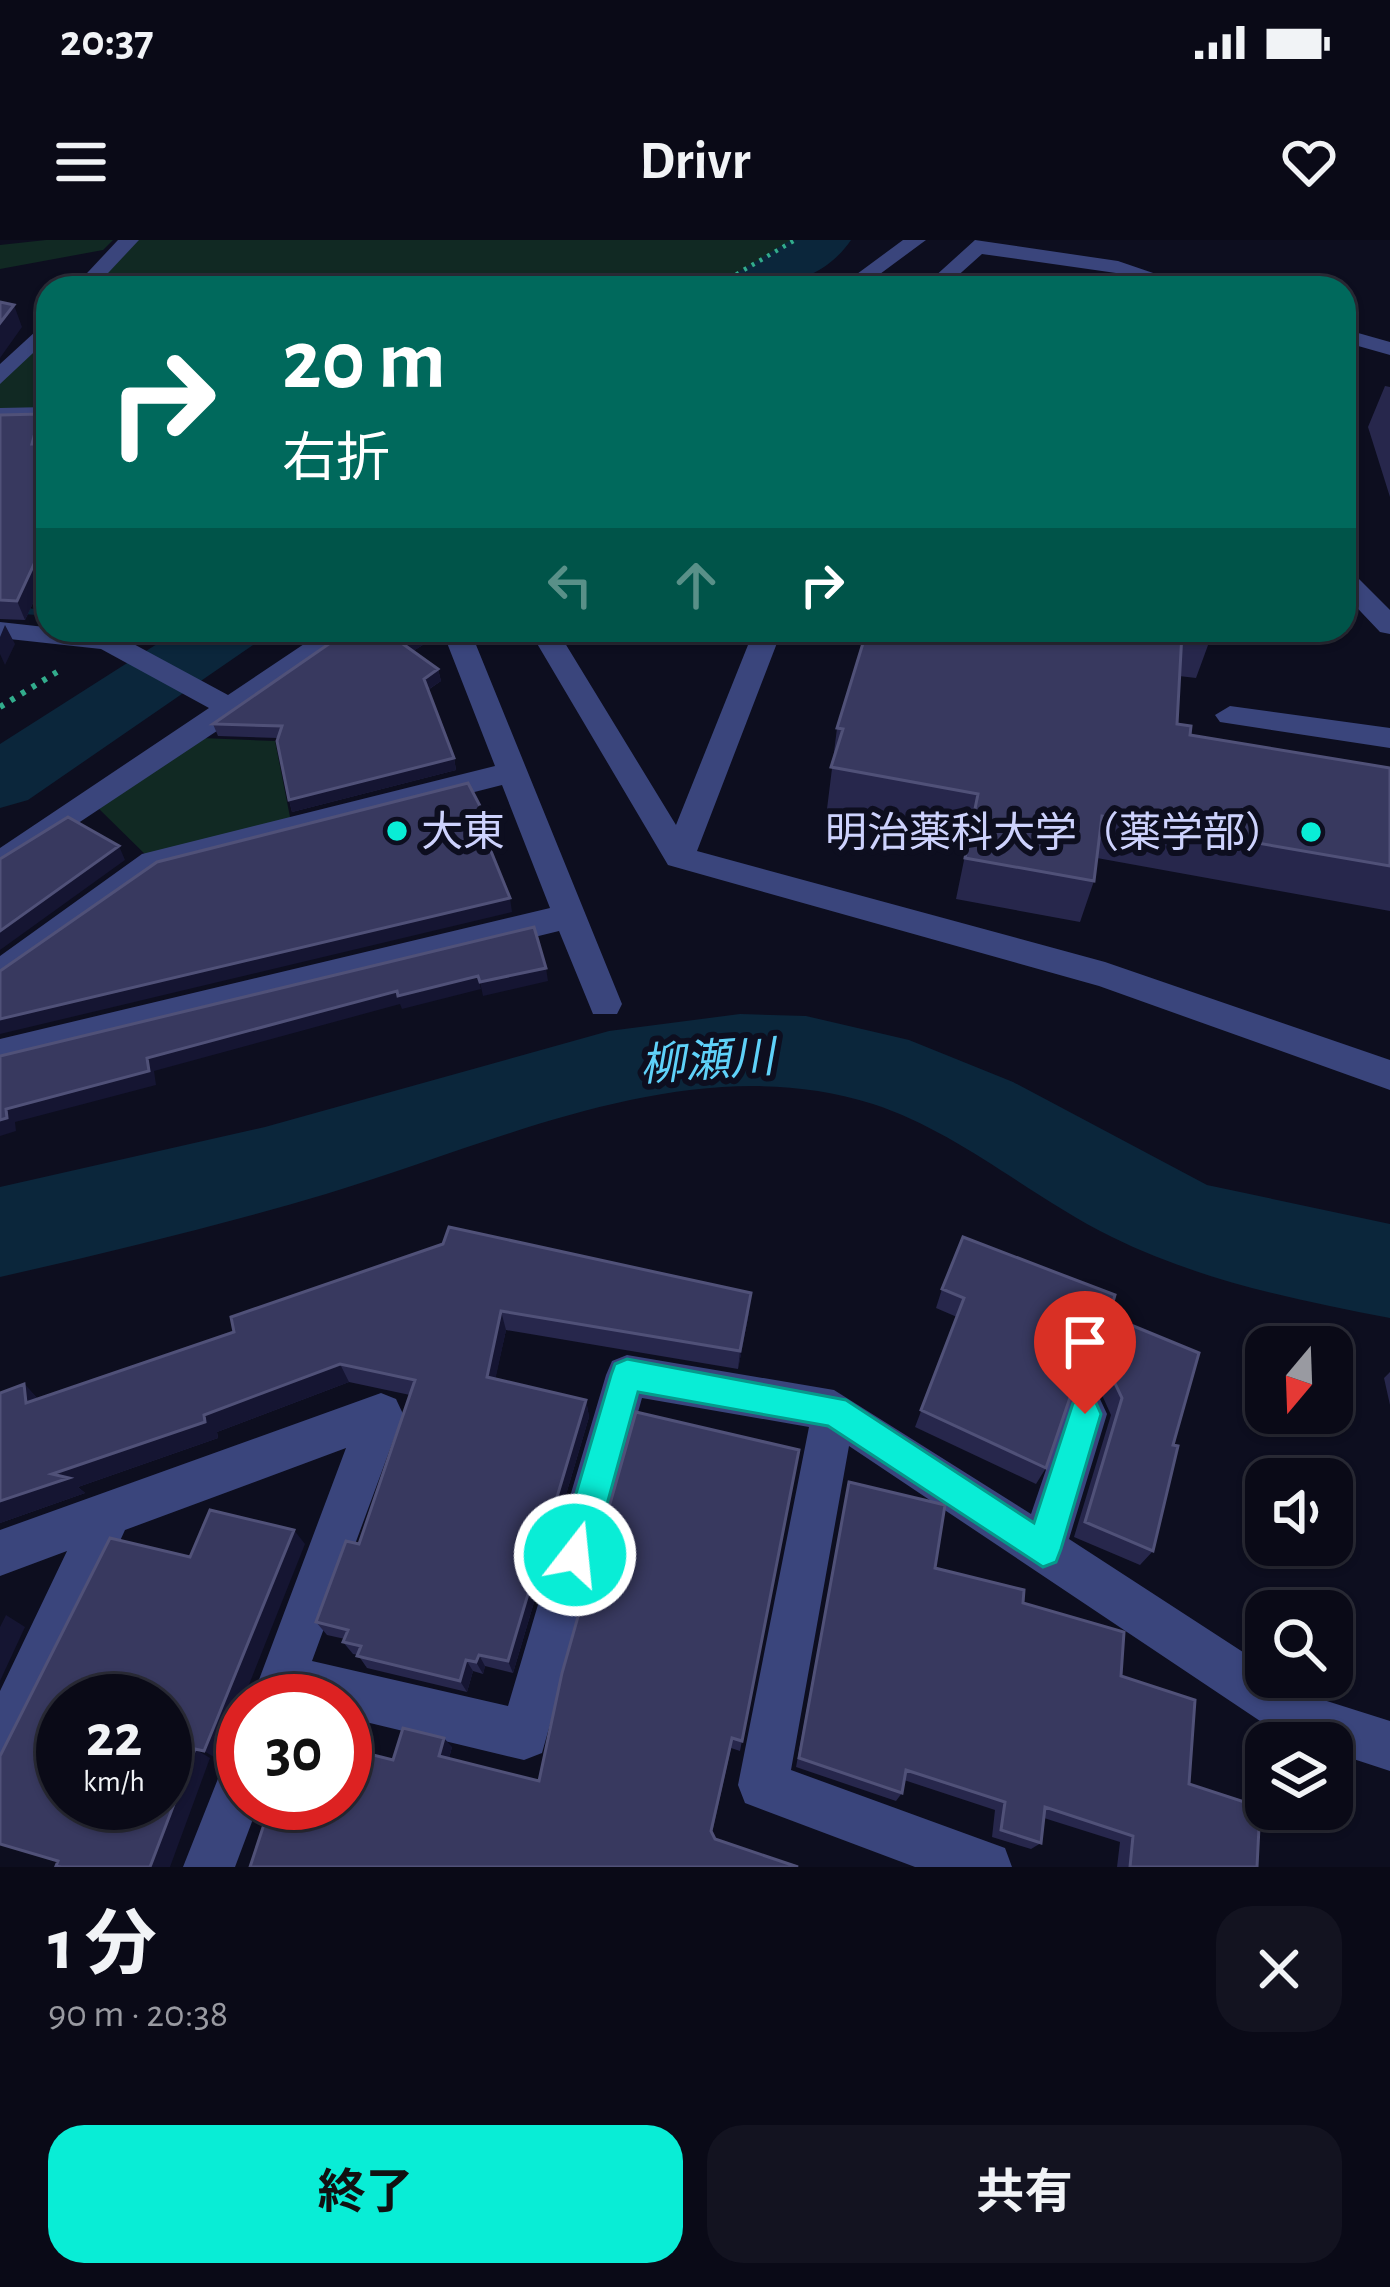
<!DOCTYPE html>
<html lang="ja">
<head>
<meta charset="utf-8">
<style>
  :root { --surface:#0a0a17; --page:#131320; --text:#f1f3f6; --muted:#999aa1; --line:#2a2b36; --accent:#09edd6 }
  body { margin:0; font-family:"Alegreya Sans","Noto Sans JP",sans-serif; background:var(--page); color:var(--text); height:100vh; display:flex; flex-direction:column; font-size:45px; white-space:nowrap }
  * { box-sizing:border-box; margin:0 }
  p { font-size:39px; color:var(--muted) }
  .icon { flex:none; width:66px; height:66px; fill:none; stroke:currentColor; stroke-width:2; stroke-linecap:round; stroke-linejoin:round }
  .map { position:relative; height:1627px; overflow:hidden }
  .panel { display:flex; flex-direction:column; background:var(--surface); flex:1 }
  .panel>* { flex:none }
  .guide { position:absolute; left:36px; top:36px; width:1320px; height:366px; border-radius:36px; box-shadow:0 3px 9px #0004,0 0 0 3px var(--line); background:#00695c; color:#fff; overflow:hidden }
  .needle { width:78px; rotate:199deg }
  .tools { position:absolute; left:1245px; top:1086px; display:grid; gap:24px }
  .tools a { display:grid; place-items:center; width:108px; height:108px; border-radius:24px; background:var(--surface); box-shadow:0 3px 9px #0004,0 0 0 3px var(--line); font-size:60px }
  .speed { position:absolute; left:36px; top:1434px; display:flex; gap:24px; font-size:60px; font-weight:700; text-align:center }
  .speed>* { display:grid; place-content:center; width:156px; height:156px; border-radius:50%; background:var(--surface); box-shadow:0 3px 9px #0004,0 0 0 3px var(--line); line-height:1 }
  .speed small { font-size:30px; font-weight:400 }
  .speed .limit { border:18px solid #d22; background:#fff; color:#111 }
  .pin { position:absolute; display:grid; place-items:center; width:102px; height:102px; color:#fff; margin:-123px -51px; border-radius:50% 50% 50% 0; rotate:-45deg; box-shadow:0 0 12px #0007 }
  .pin .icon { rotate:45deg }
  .me { position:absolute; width:132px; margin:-66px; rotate:16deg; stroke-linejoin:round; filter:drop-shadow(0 0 9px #0008) }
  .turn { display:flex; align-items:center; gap:42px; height:252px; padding:0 48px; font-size:54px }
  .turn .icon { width:156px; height:156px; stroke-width:2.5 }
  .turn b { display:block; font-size:84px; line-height:102px }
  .lanes { display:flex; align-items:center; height:114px; padding:0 48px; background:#0003; justify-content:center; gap:60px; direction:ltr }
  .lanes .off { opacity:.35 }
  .round { display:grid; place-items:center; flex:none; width:126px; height:126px; border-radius:36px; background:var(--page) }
  .summary { display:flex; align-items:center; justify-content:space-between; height:204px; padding:0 48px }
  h1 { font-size:72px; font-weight:700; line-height:90px }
  .cta { display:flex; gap:24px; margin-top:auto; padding:24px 48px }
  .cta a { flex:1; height:138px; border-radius:36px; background:var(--accent); color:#111; font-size:48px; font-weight:700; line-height:138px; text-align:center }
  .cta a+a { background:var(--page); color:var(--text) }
  .status { display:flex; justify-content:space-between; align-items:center; height:84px; padding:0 60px; background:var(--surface); direction:ltr }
  .status svg { height:33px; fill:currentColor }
  header { display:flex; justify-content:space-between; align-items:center; height:156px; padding:0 48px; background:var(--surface); font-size:54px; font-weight:700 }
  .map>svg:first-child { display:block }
  .green { fill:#112923 }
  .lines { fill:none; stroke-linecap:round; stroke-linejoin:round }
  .stream { fill:#0b263b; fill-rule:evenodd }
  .river { fill:#0b263b; fill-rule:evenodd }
  .path-far1 { stroke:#32ac8c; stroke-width:4.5; stroke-dasharray:3 6; stroke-linecap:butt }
  .path { stroke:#32ac8c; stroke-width:6; stroke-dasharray:4.5 8; stroke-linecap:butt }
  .minor { fill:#3a457c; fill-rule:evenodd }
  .wall { fill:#27274c }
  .shaded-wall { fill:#151532 }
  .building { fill:#38395f; stroke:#505178; stroke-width:3; fill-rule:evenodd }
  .route { fill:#09edd6; stroke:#069a8b; stroke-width:3 }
  .poi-dot { fill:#09edd6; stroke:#0d0e1f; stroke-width:4.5 }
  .labels { text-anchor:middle; stroke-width:12; stroke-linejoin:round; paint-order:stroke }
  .poi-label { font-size:42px; fill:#cdd2fd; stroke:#0d0e1f; text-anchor:start }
  .water-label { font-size:45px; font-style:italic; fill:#5fd1f9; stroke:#0d0e1f }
</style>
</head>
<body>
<div class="status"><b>20:37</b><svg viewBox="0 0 49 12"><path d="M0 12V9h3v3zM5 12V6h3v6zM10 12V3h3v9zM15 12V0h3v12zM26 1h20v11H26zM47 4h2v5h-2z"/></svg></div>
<header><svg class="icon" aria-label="menu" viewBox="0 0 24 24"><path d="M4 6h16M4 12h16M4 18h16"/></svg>Drivr<svg class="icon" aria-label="heart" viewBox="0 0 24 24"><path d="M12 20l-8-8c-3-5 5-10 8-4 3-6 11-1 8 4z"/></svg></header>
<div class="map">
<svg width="1390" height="1627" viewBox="0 0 1390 1627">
  <rect width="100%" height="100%" fill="#0d0e1f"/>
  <path class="green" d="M 46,0 L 113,0 L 103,10 L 0,29 L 0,5 Z
    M 129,0 L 801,0 L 708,48 L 84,48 Z
    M 48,86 L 48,174 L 0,175 L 0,137 Z
    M 202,498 L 275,501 L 292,587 L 153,622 L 94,564 Z"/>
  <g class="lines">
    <path class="stream" d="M 0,366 L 48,370 L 48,376 L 0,372 Z"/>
    <path class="river" d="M 791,0 L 851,0 C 820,45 771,48 723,48 L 730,37 Z
      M 179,390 L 263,390 L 253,405 L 28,560 L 0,568 L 0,504 Z
      M 740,774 L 806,776 L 909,800 L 1013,842 L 1207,945 L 1390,984 L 1390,1078 C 1295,1060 1199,1040 1112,997 C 1031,957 959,892 873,864 C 692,806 497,903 326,954 C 218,986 109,1012 0,1037 L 0,947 L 265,887 L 609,791 Z"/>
    <path class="path-far1" d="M 713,48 L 795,0"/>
    <path class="path" d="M 0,467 L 57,432"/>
    <path class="minor" d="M 118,0 L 139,0 L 94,48 L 73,48 Z
      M 903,0 L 926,0 L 861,48 L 838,48 Z
      M 975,0 L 1118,21 L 1197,48 L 1166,48 L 1116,33 L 982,14 L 944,48 L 922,48 Z
      M 48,80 L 48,99 L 0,144 L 0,124 Z
      M 1344,89 L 1390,102 L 1390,115 L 1344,102 Z
      M 48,167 L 48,181 L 0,182 L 0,168 Z
      M 1344,331 L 1353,333 L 1390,370 L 1390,394 L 1380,392 L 1344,354 Z
      M 0,382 L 117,395 L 228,455 L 325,390 L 357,390 L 241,475 L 0,635 L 0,608 L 209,468 L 101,409 L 0,398 Z
      M 442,390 L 470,390 L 622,764 L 617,774 L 593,774 L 559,691 L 0,827 L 0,799 L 550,668 L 502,545 L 163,631 L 0,747 L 0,716 L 142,614 L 495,526 Z
      M 529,390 L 557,390 L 676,585 L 754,390 L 782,390 L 697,611 L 1105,722 L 1390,820 L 1390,850 L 1099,746 L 668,625 Z
      M 1230,466 L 1390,488 L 1390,508 L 1220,482 L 1215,475 Z
      M 627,1115 L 834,1150 L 1031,1274 L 1070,1159 L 1085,1153 L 1100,1159 L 1107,1174 L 1069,1299 L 1266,1427 L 1266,1437 L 1282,1437 L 1311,1456 L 1390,1481 L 1390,1531 L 1332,1512 L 1332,1503 L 1303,1503 L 1281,1495 L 849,1206 L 791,1530 L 1005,1608 L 1012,1627 L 915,1627 L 745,1563 L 738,1545 L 809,1187 L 642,1158 L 542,1513 L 524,1520 L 345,1477 L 345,1461 L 251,1461 L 346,1208 L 125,1290 L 18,1523 L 0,1530 L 0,1451 L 67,1311 L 0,1336 L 0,1290 L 381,1153 L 396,1159 L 403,1174 L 312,1421 L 508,1466 L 606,1135 L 612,1121 Z
      M 243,1514 L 243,1563 L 259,1563 L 235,1627 L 183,1627 L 225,1521 Z"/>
  </g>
  <path class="wall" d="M 1385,146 L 1390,147 L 1390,257 L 1368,187 Z
    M 40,174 L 48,192 L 44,204 L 48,204 L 48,331 L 25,380 L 0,379 L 0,175 Z
    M 867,390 L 1211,390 L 1211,397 L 1196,438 L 1179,436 L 1177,484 L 1190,495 L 1390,528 L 1390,671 L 1097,618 L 1094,641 L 1080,682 L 956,659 L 969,596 L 827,569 L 837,488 Z
    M 439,395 L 413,411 L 438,429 L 441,441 L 428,450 L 454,518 L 456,530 L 292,572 L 289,560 L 278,498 L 218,496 L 213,484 Z
    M 443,1004 L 749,1072 L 738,1129 L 506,1090 L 495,1139 L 586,1160 L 589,1177 L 513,1433 L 485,1426 L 483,1434 L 473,1431 L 467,1452 L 367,1428 L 358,1415 L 353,1414 L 343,1402 L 345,1399 L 327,1395 L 316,1382 L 359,1304 L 410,1155 L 349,1142 L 217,1192 L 218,1198 L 78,1247 L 85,1253 L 0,1283 L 24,1144 L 38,1159 L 234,1092 Z
    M 942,1049 L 1109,1076 L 1173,1205 L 1153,1311 L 1140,1325 L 1074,1297 L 1111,1175 L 1102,1155 L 1083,1149 L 1070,1155 L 1046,1228 L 1036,1244 L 915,1187 L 957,1077 L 936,1068 Z
    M 1390,1132 L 1390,1165 L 1384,1138 Z
    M 799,1210 L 740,1511 L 731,1508 L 712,1593 L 393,1520 L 452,1507 L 449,1518 L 539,1541 Z
    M 849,1242 L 935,1328 L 1023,1363 L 1121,1436 L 1189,1544 L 1257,1627 L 1117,1627 L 1120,1602 L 1044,1578 L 1041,1603 L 1031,1609 L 992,1597 L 995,1570 L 904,1540 L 902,1553 L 896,1561 L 796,1527 Z"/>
  <path class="shaded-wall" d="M 14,65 L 22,87 L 0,118 L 0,83 Z
    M 40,174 L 48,192 L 39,223 L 32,204 Z
    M 41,309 L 48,326 L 48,331 L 25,380 L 17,361 Z
    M 5,385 L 15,404 L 5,425 L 0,414 L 0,397 Z
    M 425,390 L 438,390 L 439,395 L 405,416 L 403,404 Z
    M 438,429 L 441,441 L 426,451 L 424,439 Z
    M 454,518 L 456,530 L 292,572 L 289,560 Z
    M 491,587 L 493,601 L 484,603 L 482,589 Z
    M 119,606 L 125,620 L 0,710 L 0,691 Z
    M 510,658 L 512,672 L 0,794 L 0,779 Z
    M 546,728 L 548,741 L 483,756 L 480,742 Z
    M 478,736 L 481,749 L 402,769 L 400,764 L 154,831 L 156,845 L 15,882 L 16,891 L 0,896 L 0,880 L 6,869 L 147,818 L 397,751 Z
    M 751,1053 L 749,1072 L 738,1129 L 740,1111 Z
    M 501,1071 L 506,1090 L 492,1155 L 487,1137 Z
    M 340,1124 L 349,1142 L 217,1192 L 218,1198 L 78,1247 L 85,1253 L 0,1283 L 0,1261 L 52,1234 Z
    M 1094,1131 L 1083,1149 L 1066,1158 L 1076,1140 Z
    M 24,1144 L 41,1162 L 26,1163 Z
    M 586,1160 L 589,1177 L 513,1433 L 508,1421 Z
    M 294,1290 L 305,1304 L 219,1520 L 204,1511 Z
    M 6,1375 L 25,1387 L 0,1441 L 0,1387 Z
    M 479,1415 L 485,1426 L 483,1434 L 476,1422 Z
    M 466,1420 L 473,1431 L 467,1452 L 460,1441 Z
    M 444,1498 L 452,1507 L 447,1525 L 439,1516 Z
    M 195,1509 L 210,1518 L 170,1627 L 150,1627 Z"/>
  <path class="building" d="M 0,62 L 14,65 L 0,83 Z
    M 40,174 L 32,204 L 48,204 L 48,309 L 41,309 L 17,361 L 0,360 L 0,175 Z
    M 349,390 L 425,390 L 403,404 L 438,429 L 424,439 L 454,518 L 289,560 L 277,501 L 282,486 L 213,484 Z
    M 867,390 L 1211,390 L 1211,397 L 1182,393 L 1177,484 L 1191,486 L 1190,495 L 1390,528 L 1390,626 L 1102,576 L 1094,641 L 965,618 L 978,554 L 831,527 L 843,489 L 837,488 Z
    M 468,543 L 491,587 L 482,589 L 510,658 L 0,779 L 0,731 L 157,622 Z
    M 68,577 L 119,606 L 0,691 L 0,619 Z
    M 534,687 L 546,728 L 480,742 L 478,736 L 398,756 L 397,751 L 147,818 L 149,831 L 6,869 L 7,878 L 0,880 L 0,816 Z
    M 449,987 L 751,1053 L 740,1111 L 501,1071 L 487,1137 L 586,1160 L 508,1421 L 479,1415 L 476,1422 L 466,1420 L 460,1441 L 357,1416 L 361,1406 L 343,1402 L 348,1390 L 316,1382 L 346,1301 L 359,1304 L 415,1140 L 340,1124 L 204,1175 L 205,1182 L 52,1234 L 69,1238 L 0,1261 L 0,1153 L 24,1144 L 26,1163 L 234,1092 L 231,1077 L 443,1004 Z
    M 963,997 L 1115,1055 L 1109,1076 L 1199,1113 L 1173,1205 L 1178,1206 L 1153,1311 L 1085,1282 L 1122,1158 L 1112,1137 L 1094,1131 L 1076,1140 L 1046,1228 L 921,1170 L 964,1058 L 942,1049 Z
    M 636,1172 L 799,1210 L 742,1501 L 732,1498 L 711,1591 L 715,1599 L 798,1627 L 250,1627 L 271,1563 L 345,1563 L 345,1508 L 393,1520 L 403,1488 L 444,1498 L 439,1516 L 539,1541 L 562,1433 Z
    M 849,1242 L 945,1265 L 935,1328 L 1024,1350 L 1023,1363 L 1124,1392 L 1121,1436 L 1195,1460 L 1189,1544 L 1260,1567 L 1257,1627 L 1130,1627 L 1133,1596 L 1045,1567 L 1041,1603 L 1001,1590 L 1005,1562 L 906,1530 L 902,1553 L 799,1518 Z
    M 210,1270 L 294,1290 L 204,1511 L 195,1509 L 150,1627 L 61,1627 L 56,1626 L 58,1621 L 0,1604 L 0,1516 L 110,1298 L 190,1317 ZM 63,1461 L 165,1461 L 165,1563 L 63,1563 Z"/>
  <path class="route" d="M 627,1119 L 846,1160 L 1034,1283 L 1073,1163 L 1085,1158 L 1096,1163 L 1101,1174 L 1061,1309 L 1056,1322 L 1043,1327 L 828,1186 L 638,1152 L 593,1315 L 588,1327 L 575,1332 L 563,1327 L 558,1315 L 611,1135 L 615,1124 Z"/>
  <g class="poi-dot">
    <circle cx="397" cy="591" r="12"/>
    <circle cx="1311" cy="592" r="12"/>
  </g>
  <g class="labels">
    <g class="poi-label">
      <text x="421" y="606">大東</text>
      <text x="1287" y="607" text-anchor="end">明治薬科大学（薬学部）</text>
    </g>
    <g class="water-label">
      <text transform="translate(707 820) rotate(-4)" y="16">柳瀬川</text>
    </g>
  </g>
</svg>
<div class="tools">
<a><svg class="needle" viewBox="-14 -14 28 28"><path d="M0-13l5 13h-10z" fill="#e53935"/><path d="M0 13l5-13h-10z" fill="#999aa1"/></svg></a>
<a><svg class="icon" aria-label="sound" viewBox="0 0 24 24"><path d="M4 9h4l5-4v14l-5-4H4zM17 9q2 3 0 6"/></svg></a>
<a><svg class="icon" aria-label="search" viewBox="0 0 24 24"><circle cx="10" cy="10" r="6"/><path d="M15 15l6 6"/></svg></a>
<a><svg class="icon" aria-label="layers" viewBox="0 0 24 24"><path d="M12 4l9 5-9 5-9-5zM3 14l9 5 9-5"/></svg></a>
</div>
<div class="speed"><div>22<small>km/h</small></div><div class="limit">30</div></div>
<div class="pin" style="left:1085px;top:1174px;background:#d93025"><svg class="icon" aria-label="arrive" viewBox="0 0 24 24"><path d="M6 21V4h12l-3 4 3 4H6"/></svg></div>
<svg class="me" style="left:575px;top:1315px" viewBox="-20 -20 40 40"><circle r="17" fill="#09edd6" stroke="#fff" stroke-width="3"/><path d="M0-11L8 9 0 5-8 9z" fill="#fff"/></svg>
<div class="guide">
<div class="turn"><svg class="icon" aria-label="right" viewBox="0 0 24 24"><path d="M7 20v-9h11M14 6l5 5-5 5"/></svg><div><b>20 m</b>右折</div></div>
<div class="lanes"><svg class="icon off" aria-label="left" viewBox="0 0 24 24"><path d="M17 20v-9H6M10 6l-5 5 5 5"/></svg><svg class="icon off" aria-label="ahead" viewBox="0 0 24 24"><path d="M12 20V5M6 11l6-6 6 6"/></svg><svg class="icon" aria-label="right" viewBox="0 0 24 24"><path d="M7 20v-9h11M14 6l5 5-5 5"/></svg></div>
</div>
</div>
<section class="panel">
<div class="summary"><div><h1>1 分</h1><p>90 m · 20:38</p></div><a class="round"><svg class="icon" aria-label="close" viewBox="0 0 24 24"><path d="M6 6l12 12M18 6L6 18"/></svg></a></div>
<div class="cta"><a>終了</a><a>共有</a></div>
</section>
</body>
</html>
